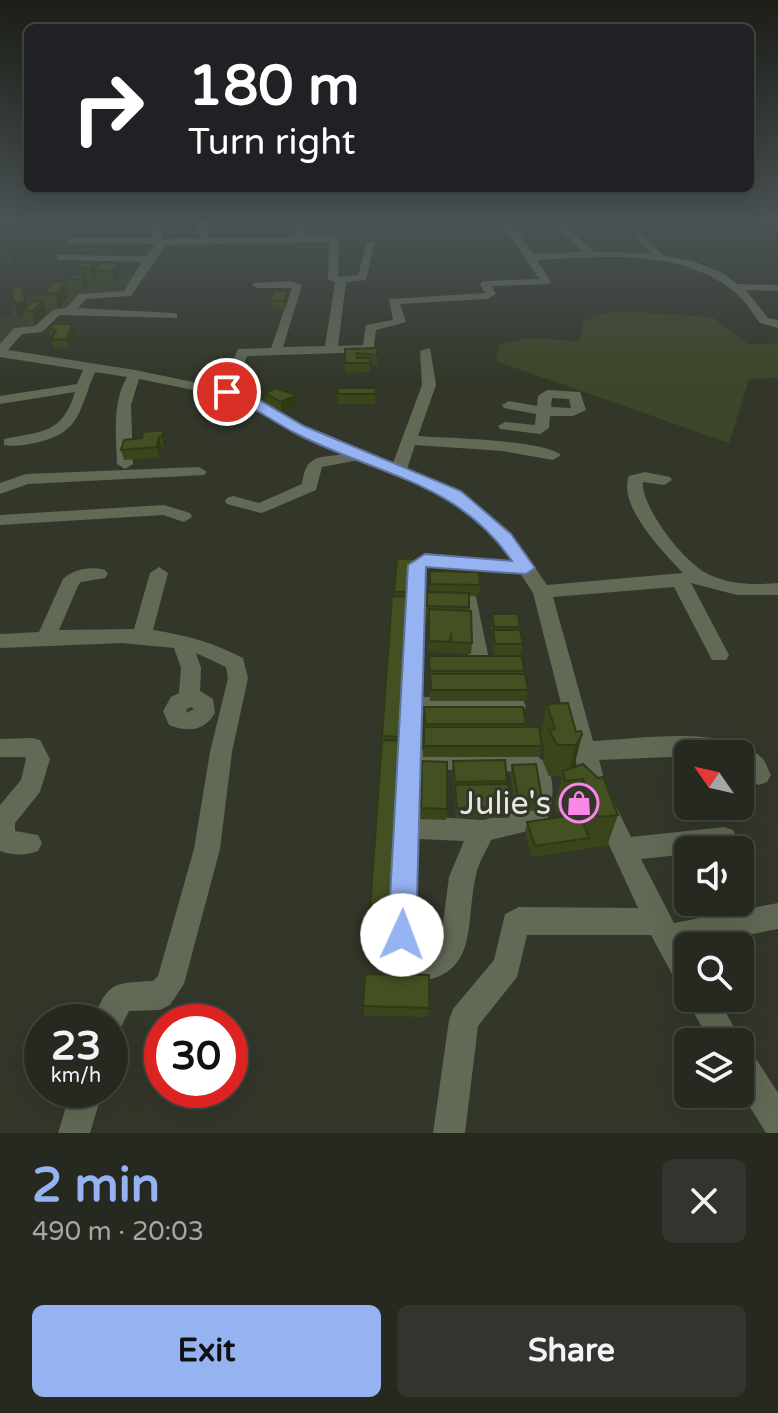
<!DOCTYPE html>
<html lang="en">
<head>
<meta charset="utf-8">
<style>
  :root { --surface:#262920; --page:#32352d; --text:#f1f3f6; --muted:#a4a6a5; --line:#42453e; --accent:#95b2f1 }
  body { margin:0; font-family:"Varela Round",sans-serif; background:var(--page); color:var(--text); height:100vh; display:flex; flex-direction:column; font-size:30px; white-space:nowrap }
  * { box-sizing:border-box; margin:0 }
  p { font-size:26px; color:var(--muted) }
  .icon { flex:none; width:44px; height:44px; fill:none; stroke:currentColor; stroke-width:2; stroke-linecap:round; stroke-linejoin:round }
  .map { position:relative; height:1133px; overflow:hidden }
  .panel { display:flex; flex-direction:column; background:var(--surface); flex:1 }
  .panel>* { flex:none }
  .guide { position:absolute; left:24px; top:24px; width:730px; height:168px; border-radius:12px; box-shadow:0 8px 32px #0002,0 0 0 2px var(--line); background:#202124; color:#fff; overflow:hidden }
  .needle { width:52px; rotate:304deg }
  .buttons { position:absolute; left:674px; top:740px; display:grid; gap:16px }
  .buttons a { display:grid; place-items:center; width:80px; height:80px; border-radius:12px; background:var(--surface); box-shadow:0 8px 32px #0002,0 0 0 2px var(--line); font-size:40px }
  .speed { position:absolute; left:24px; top:1004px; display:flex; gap:16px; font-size:40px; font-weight:700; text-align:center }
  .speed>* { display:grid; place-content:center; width:104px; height:104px; border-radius:50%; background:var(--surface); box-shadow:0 8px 32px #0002,0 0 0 2px var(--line); line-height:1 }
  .speed small { font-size:20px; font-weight:400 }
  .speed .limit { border:12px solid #d22; background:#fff; color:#111 }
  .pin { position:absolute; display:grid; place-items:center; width:68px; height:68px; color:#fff; margin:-34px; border:4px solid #fff; border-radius:50%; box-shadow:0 2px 8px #0007 }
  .me { position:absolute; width:88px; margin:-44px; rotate:2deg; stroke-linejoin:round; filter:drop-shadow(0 0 6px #0008) }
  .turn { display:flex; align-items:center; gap:28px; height:168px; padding:0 32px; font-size:36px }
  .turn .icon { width:104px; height:104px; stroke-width:2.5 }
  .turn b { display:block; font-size:56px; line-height:68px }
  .round { display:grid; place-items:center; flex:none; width:84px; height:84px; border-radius:12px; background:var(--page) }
  .headline { display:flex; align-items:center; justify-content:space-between; height:136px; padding:0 32px }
  h1 { font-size:48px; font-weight:800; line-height:60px; color:var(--accent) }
  .action { display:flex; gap:16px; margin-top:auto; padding:16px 32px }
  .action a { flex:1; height:92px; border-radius:12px; background:var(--accent); color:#111; font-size:32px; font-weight:800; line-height:92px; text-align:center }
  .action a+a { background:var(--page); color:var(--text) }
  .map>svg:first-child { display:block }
  .built { fill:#3a402d }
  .green { fill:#3c4628 }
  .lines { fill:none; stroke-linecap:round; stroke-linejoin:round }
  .minor { fill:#626955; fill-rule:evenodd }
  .wall { fill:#3a451c }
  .shaded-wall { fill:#2f3817 }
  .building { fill:#435021; stroke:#2f3817; stroke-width:2 }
  .route { fill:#95b2f1; stroke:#61749d; stroke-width:2 }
  .labels { text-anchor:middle; stroke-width:6; stroke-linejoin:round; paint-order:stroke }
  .near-poi-label { font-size:32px; fill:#e4e7df; stroke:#33372a; text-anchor:end }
</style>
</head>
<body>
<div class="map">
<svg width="778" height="1133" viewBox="0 0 778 1133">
  <rect width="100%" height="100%" fill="#33372a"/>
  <path class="built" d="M 135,273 L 121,294 L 88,293 L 77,296 L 67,309 L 34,328 L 16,328 L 0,345 L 0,316 L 11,316 L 13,299 L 47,295 L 81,274 Z"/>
  <path class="green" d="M 613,311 L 712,317 L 749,345 L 778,343 L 778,378 L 749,379 L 729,443 L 496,361 L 499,345 L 527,338 L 580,341 L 583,321 Z"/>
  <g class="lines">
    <path class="minor" d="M 156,222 L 170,224 L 162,229 L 162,237 L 165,239 L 201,238 L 196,231 L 198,222 L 208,222 L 206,230 L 210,238 L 295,237 L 296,227 L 302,222 L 311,222 L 304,230 L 304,237 L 334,236 L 339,239 L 338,277 L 358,275 L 367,243 L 375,241 L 366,280 L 346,282 L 338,346 L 363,345 L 366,325 L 393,320 L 389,299 L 485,293 L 480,284 L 483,281 L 539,279 L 501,222 L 514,226 L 533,254 L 583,252 L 553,222 L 562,222 L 594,252 L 651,253 L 636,237 L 641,234 L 663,255 L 695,262 L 723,273 L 737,284 L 778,285 L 778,291 L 746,290 L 768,318 L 778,320 L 778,328 L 760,323 C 753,314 746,302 737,294 C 682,247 604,257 537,260 L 551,282 L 550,284 L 492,286 L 496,294 L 487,299 L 400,304 L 406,322 L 376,330 L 373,352 L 247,356 L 234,390 L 304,426 L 393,463 L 422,385 L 420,351 L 430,348 L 436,385 L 418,436 C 446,438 543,440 561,455 L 553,460 L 503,451 L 415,445 L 407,469 L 461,492 L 511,533 L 547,585 L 683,573 C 663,552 617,505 629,476 L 645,472 L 670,477 L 672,480 L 664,485 L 643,482 C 641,508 686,565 710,575 C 731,585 756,585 778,583 L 778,595 L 737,595 L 691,583 L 729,655 L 726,660 L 712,660 L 674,587 L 553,597 L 593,741 C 638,739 729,724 762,758 C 766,762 768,770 771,775 L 767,782 L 759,785 L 751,782 L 746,773 L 740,768 L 740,754 L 599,760 L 606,786 L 631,837 L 724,827 L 733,830 L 737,838 L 733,846 L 719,850 L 688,850 L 688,854 L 641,859 L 674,923 L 778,903 L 778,929 L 688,946 L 688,989 L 678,985 L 651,935 L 527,935 L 517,977 L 478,1026 L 465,1133 L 433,1133 L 449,1020 L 453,1009 L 494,960 L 505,914 L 519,907 L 638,908 L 582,786 L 533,593 L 520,573 L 429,565 L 426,567 L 422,697 L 515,697 L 523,700 L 526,706 L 523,712 L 515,715 L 422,715 L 421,750 L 529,752 C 560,763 555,803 544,827 L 491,840 C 486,852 478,863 476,875 C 464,928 481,978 408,983 L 391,973 L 387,963 L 408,565 L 425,553 L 512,561 L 499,541 L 449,498 L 359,460 L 322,467 L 316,490 L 267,511 L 261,513 L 227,504 L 225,501 L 227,498 L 233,496 L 259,503 L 302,484 C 306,454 318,458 344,454 L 294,432 L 233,398 L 139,379 L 131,405 L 133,464 L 125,469 L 117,464 C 116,435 112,403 127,377 L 95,372 C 79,409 82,433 35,443 C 25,445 14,447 4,445 L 4,439 C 41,431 62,435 75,392 L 0,404 L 0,396 L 77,384 L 83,370 L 0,357 L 0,344 L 14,328 L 35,326 L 53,310 L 66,308 L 79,294 L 124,291 L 142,262 L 61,260 L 57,259 L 57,255 L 146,256 L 156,244 L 71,243 L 66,240 L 71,237 L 152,238 L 153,228 L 158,224 ZM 329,242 L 328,279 L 335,283 L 325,346 L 283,347 L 302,285 L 290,281 L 253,283 L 252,285 L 257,288 L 292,288 L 271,348 L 238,349 L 222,388 L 135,370 L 8,350 L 22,334 L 42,332 L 60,315 L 177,318 L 177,314 L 173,313 L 78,308 L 86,299 L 131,296 L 166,245 ZM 420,769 L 523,772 L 529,789 L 527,810 L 483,820 L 419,816 ZM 419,839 L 464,841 L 449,877 L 441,938 L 430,952 L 415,954 Z
      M 547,390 L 580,392 L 586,410 L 573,416 L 550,416 L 549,428 L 540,434 L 500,429 L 498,426 L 505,422 L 535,425 L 536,414 L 504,408 L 502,405 L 509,401 L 537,406 L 538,396 ZM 552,398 L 569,399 L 571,408 L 551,407 Z
      M 199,467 L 207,472 L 204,475 L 28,484 L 0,494 L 0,483 L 26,474 Z
      M 164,505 L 190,513 L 192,517 L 184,522 L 163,515 L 0,525 L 0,515 Z
      M 159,567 L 168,573 L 153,630 C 186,635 214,643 243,658 L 248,678 L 232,752 L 220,849 L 184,984 L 170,1005 L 160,1010 L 129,1011 L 118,1033 L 110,1036 L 110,1022 L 92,1022 C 108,982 112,983 153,981 L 158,976 L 194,849 L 210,752 L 228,678 L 226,667 L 196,653 L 201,668 L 200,691 L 213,699 L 215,713 C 204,732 187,732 169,725 L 163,711 L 171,697 L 179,693 L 181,668 L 174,648 L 122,643 L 0,648 L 0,634 L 39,632 L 63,579 C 73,569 92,566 105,570 L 108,574 L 105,578 L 81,582 L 78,586 L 59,630 L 134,629 L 150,573 ZM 191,707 L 194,709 L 186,713 L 187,709 Z
      M 448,591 L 467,591 L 476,597 L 489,659 L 486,664 L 472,664 L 469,659 L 460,603 L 441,602 L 439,597 Z
      M 32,738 L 40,740 L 50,759 L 40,792 L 15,823 L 15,831 L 38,835 L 42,843 L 38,851 C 26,856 12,855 0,851 L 0,805 L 21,780 L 26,759 L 25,757 L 0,757 L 0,739 Z
      M 688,994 L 688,998 L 718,998 L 742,1042 L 740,1047 L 751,1051 L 778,1093 L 778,1133 L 766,1133 L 740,1091 L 740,1042 L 710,1042 L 686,998 Z
      M 71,1090 L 103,1090 L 90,1133 L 58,1133 Z"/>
  </g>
  <path class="wall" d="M 0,252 L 11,253 L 13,265 L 0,265 Z
    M 102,262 L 122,275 L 115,283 L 97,283 L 96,277 L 94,280 L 87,280 L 88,287 L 84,292 L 71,291 L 67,279 L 79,274 L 77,267 L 94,263 L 96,269 Z
    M 66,282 L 69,295 L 59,308 L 47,308 L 43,294 Z
    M 26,300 L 27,306 L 47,314 L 36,324 L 27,324 L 24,315 L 18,316 Z
    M 270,300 L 288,300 L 285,309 L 271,309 Z
    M 73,324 L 76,333 L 69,348 L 54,349 L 48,329 Z
    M 377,348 L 377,365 L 370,364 L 370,372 L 345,373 L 345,349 Z
    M 232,371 L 249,380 L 247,389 L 230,389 L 229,379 Z
    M 376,388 L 375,404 L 338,404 L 337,394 Z
    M 265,393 L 298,405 L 282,412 L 266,403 Z
    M 163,430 L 166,440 L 164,447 L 161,447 L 159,458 L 124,460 L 121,450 L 142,438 Z
    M 430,557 L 478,558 L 480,585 L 479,596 L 469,596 L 472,643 L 471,654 L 450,653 L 450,644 L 449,653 L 428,652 L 429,618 L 426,617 L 426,604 L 430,593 Z
    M 397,559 L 415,559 L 404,748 L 395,963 L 368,961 L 367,951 L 382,736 Z
    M 492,614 L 520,627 L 523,644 L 521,655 L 494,655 L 491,625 Z
    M 429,656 L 524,671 L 528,690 L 526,701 L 430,701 Z
    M 547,704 L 576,732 L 581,731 L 574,767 L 618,815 L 607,846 L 588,848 L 587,845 L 586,849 L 532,857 L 525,833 L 527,822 L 576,815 L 574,811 L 557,813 L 555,803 L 562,777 L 549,776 L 543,762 L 545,751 L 540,736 Z
    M 424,707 L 526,724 L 525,727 L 542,746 L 539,757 L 423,757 Z
    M 422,761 L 447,809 L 446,820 L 420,819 Z
    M 453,761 L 507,781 L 511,807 L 509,818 L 456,818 L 452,772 Z
    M 512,765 L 542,799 L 539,810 L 517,812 L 510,776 Z
    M 363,1006 L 429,1008 L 428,1017 L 364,1016 Z"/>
  <path class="shaded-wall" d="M 94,263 L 96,277 L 94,280 L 90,268 Z
    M 119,263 L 122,275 L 115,283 L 112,271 Z
    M 85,274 L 88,287 L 84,292 L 81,279 Z
    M 66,282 L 69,295 L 59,308 L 55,294 Z
    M 22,287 L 29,314 L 28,311 L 23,310 L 24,315 L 18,316 L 14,303 Z
    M 288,291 L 288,300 L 285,309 L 284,301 Z
    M 43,301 L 47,314 L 36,324 L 32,311 Z
    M 73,324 L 76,333 L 69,348 L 66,339 Z
    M 248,371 L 249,380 L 247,389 L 245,379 Z
    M 297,395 L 298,405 L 282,412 L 281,402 Z
    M 163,430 L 166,440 L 164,447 L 162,437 Z
    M 159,437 L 161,447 L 159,458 L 157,447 Z
    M 582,735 L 574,767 L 568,777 L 576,745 Z"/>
  <path class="building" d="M 0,252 L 11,253 L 11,256 L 0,257 Z
    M 102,262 L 119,263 L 112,271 L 94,271 Z
    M 81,263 L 94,263 L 90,268 L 77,267 Z
    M 72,274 L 85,274 L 81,279 L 67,279 Z
    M 54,282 L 66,282 L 55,294 L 43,294 Z
    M 22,287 L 25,301 L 14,303 L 11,288 Z
    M 274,291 L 288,291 L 284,301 L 270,300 Z
    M 34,301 L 43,301 L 32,311 L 23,310 Z
    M 53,324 L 73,324 L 66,339 L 51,340 L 56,330 L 48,329 Z
    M 377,348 L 377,355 L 357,353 L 357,358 L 370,358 L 370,363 L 345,363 L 345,349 Z
    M 232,371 L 248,371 L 245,379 L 229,379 Z
    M 275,388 L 297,395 L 281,402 L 265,393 Z
    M 338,388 L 376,388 L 375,394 L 337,394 Z
    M 163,430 L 162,437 L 159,437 L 157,447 L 121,450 L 124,440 L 142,438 L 143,432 Z
    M 430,557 L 478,558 L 479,570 L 431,569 Z
    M 397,559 L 415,559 L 414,592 L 394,592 Z
    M 430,571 L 479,572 L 480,585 L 430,584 Z
    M 427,592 L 469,593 L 469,607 L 427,606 Z
    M 392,596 L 412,597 L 405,737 L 382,736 Z
    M 429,609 L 471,611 L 472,643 L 451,642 L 451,633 L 450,642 L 429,641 Z
    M 492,614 L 518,614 L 520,627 L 494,627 Z
    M 493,630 L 520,630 L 523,644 L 495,644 Z
    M 429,656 L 522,656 L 524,671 L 430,671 Z
    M 430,674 L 525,674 L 528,690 L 431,690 Z
    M 568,703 L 576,732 L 581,731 L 582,735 L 576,745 L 557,745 L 549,730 L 555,729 L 547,704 Z
    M 424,707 L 523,707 L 526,724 L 425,724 Z
    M 424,727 L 539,727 L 542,746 L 424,746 Z
    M 382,740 L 404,741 L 395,953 L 367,951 Z
    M 505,760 L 507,781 L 455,782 L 453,761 Z
    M 422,761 L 447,762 L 447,809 L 421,808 Z
    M 536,764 L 542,799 L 519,801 L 512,765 Z
    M 583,764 L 598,778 L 603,777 L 618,815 L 598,817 L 583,779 L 565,781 L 563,771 Z
    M 508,784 L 511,807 L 457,808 L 455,785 Z
    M 580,814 L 589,838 L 535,846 L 527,822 Z
    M 365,974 L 429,975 L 429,1008 L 363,1006 Z"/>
  <linearGradient id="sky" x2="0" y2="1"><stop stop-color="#1c1e17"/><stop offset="0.58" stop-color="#4a5355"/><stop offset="1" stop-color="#4a5355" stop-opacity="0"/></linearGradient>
  <rect width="778" height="381" fill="url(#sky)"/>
  <path class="route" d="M 227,388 L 251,395 L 304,426 L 461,491 L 511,534 L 535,568 L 526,574 L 426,567 L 416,935 L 412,945 L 402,949 L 392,945 L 388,935 L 408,565 L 425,554 L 512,561 C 457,480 372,474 293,432 C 269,419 248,403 222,394 L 222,389 Z"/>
  <defs>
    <symbol id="shop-ring" viewBox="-11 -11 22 22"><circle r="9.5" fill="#33372a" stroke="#f987e8" stroke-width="1.5"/><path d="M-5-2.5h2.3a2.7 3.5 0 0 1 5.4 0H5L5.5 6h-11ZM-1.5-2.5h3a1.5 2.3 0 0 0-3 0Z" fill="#f987e8"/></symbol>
  </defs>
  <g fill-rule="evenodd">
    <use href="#shop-ring" x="557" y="781" width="44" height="44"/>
  </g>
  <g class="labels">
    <g class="near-poi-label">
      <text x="551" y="814">Julie's</text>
    </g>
  </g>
</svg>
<div class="buttons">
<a><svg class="needle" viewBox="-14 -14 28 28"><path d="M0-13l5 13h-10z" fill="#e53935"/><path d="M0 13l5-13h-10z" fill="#a4a6a5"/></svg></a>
<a><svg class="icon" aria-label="sound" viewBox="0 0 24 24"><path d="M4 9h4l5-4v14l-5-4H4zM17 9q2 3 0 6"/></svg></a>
<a><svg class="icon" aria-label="search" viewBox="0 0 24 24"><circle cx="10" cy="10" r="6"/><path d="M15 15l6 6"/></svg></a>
<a><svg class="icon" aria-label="layers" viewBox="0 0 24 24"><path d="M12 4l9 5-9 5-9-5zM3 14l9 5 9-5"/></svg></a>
</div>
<div class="speed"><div>23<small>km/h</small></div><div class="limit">30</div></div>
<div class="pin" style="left:227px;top:392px;background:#d93025"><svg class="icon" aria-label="arrive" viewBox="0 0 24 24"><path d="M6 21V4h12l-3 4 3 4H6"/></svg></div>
<svg class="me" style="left:402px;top:935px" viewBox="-20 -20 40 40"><circle r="19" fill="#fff"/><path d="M0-13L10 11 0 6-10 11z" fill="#95b2f1"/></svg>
<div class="guide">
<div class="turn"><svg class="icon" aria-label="right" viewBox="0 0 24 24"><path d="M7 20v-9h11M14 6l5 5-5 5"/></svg><div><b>180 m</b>Turn right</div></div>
</div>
</div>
<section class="panel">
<div class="headline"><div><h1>2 min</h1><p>490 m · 20:03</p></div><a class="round"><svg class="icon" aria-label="close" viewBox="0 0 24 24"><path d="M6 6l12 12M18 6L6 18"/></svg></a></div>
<div class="action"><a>Exit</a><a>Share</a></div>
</section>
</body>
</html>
